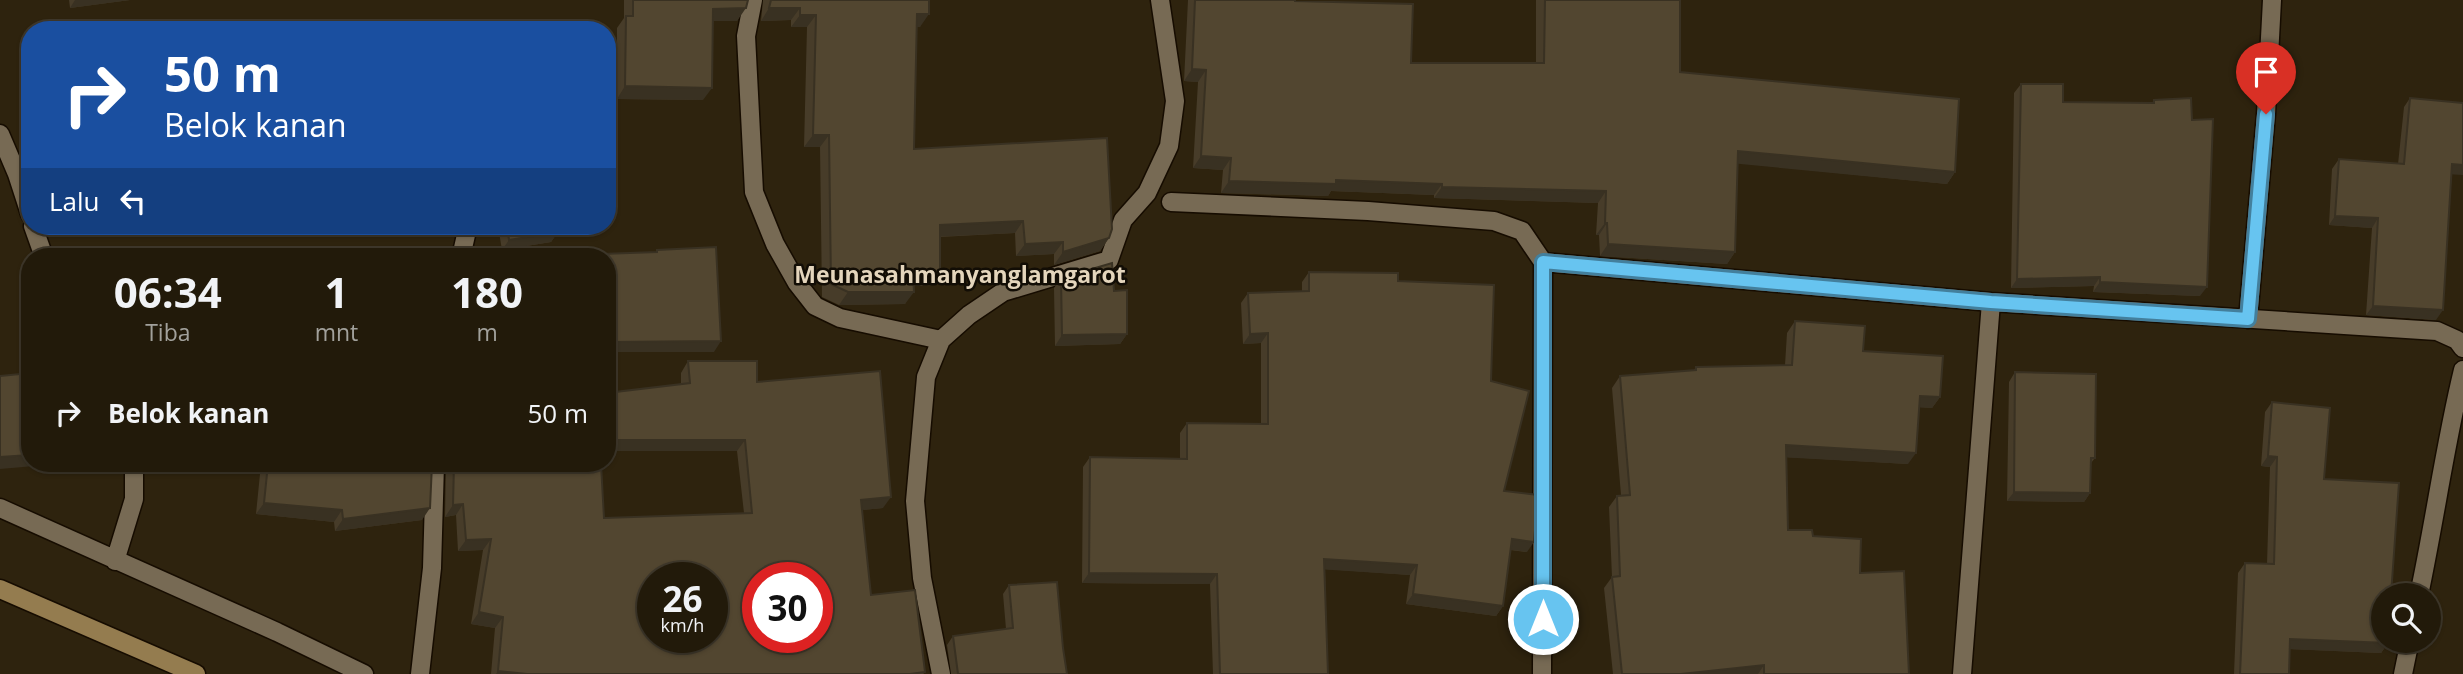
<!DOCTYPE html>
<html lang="id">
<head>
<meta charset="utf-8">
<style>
  :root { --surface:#221a0a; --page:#2a2313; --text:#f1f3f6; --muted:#a2a19c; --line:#3f382b }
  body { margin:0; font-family:"Open Sans",sans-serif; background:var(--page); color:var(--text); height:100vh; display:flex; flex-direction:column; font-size:26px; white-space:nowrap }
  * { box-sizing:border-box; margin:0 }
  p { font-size:23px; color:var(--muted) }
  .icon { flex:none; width:38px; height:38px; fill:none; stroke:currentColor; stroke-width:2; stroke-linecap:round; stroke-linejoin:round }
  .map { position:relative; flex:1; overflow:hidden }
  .drawer { position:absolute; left:21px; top:248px; width:595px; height:224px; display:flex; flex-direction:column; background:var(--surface); border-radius:28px; box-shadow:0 2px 5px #0004,0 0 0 2px var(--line) }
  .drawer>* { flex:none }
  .hud { position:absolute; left:21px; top:21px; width:595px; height:214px; border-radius:28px; box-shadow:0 2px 5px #0004,0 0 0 2px var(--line); background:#1a4fa0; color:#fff; overflow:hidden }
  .tools { position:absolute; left:2371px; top:583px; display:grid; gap:14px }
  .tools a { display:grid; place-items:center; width:70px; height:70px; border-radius:50%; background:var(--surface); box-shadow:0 2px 5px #0004,0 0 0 2px var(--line); font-size:35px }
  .speed { position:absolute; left:637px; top:562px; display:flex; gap:14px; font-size:35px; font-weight:700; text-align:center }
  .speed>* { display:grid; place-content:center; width:91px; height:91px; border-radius:50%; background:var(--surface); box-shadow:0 2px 5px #0004,0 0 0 2px var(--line); line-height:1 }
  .speed small { font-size:18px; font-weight:400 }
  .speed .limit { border:10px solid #d22; background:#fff; color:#111 }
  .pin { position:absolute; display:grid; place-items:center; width:60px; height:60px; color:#fff; margin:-72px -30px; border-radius:50% 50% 50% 0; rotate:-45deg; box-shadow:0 0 7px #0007 }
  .pin .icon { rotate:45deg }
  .me { position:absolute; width:77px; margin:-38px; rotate:0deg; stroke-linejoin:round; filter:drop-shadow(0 0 5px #0008) }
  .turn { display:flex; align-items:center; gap:24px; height:147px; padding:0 28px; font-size:32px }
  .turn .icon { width:91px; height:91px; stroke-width:2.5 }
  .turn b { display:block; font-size:49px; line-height:60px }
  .then { display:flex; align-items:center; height:66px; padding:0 28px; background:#0003; gap:14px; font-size:26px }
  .eta { display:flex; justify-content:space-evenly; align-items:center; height:119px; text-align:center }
  .eta b { font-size:42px; font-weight:700; line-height:49px }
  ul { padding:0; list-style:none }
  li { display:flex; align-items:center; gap:21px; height:91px; padding:0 28px }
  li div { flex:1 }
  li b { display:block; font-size:26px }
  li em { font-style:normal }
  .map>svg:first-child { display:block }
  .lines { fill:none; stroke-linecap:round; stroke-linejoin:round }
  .lane-casing { stroke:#160c00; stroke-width:21 }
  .street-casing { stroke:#160c00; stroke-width:21 }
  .secondary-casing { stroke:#160c00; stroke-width:21 }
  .lane { stroke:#776a54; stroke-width:18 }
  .street { stroke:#776a54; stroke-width:18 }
  .secondary { stroke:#947c4f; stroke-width:18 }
  .wall { fill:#473c29 }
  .shaded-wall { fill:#393122 }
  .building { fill:#524630; stroke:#393122; stroke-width:2; fill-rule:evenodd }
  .route-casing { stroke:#437f9c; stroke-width:18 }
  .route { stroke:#67c4f0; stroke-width:12 }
  .labels { text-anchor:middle; stroke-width:5; stroke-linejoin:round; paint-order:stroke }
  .quarter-label { font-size:23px; font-weight:bold; fill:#e4d5bc; stroke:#120d05 }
</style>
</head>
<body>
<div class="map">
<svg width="2463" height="674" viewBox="0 0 2463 674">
  <rect width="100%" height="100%" fill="#2e230e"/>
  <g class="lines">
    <defs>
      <path id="lane" d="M 2248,319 L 2266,114 L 2272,0"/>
      <path id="street" d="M 753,0 L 746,36 L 754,192 L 775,244 L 797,283 L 815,306 L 840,318 L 941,340
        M 0,134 L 17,174 L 30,214
        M 1171,202 L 1368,211 L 1494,221 L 1522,231 L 1543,262
        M 33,226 L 44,257
        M 461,257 L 468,226
        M 0,508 L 277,632 L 364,674
        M 115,561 L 134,499 L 134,464
        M 2419,595 C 2435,520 2445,444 2463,370
        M 420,674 L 432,568 L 435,464
        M 941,674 L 922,578 L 915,501 L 926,377 L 941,340 L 969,315 L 1003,292 L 1109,260 L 1123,220 L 1147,193 L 1169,146 L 1175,101 L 1160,0
        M 1542,674 L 1543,262 L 1991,302 L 2437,331 L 2457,340 L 2463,348
        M 1962,674 L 1991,302
        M 2403,674 L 2410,640"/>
      <path id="secondary" d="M 0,589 L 196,674"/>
    </defs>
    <use href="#lane" class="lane-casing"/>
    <use href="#street" class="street-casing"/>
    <use href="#secondary" class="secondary-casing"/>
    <use href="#lane" class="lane"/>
    <use href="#street" class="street"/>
    <use href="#secondary" class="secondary"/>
  </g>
  <path class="wall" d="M 69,0 L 130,0 L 70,8 Z
    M 624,0 L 748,0 L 737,21 L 713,21 L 703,100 L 617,99 L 617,28 L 624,18 Z
    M 763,0 L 929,0 L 920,27 L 916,27 L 914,149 L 1109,238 L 1100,251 L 1054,265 L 1054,254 L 1016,256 L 1015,233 L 940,237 L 932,285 L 914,286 L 905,304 L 839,305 L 822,297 L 820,147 L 804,147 L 807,27 L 791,27 L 791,20 L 761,21 Z
    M 1188,0 L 1295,0 L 1295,1 L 1411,63 L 1536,63 L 1536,0 L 1680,0 L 1680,72 L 1955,172 L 1947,184 L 1738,163 L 1735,252 L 1727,264 L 1600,256 L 1599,235 L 1596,235 L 1598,203 L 1434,198 L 1434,195 L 1331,191 L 1328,196 L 1221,193 L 1223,170 L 1193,168 L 1198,82 L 1184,81 Z
    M 2021,84 L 2063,102 L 2152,103 L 2154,100 L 2200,296 L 2093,292 L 2094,286 L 2011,288 L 2014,93 Z
    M 2410,98 L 2452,174 L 2436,320 L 2366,315 L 2372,228 L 2329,225 L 2332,169 L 2339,159 L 2398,164 L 2404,107 Z
    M 498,226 L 558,226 L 558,232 L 551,242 L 502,250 Z
    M 1309,272 L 1398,281 L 1491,381 L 1504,491 L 1527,552 L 1510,550 L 1503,606 L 1496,616 L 1406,604 L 1410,575 L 1325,569 L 1328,674 L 1213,674 L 1210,584 L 1082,583 L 1083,467 L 1090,457 L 1180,458 L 1180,433 L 1187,423 L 1261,424 L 1261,343 L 1243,344 L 1241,303 L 1248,293 L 1302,291 L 1302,282 Z
    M 1061,278 L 1114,291 L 1127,334 L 1120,344 L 1055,346 L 1054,288 Z
    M 1795,321 L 1863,351 L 1940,397 L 1932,408 L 1919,407 L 1908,464 L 1786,457 L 1788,530 L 1813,536 L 1860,573 L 1909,674 L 1613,674 L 1604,588 L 1612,577 L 1609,507 L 1617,496 L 1621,495 L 1612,388 L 1620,376 L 1694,370 L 1696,367 L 1785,365 L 1787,333 Z
    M 688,361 L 757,382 L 883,508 L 862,510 L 871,595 L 924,674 L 491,674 L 495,628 L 471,624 L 483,550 L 458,551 L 456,515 L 445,517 L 446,464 L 601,464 L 604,518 L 744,513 L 737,451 L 607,451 L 607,393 L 681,384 L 681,373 Z
    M 2015,372 L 2095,458 L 2091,463 L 2090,493 L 2084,502 L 2007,501 L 2009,382 Z
    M 2272,402 L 2324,479 L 2388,643 L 2381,653 L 2290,649 L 2289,674 L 2234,674 L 2238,573 L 2245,563 L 2267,564 L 2270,467 L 2261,466 L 2265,412 Z
    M 261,464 L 432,464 L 422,520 L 335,531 L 334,522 L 256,514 Z
    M 1009,585 L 1063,648 L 1067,674 L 951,674 L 947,645 L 953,636 L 1006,629 L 1003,594 Z"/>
  <path class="shaded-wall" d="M 75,0 L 130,0 L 70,8 Z
    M 746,8 L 737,21 L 704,21 L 713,9 Z
    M 769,8 L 800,8 L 791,20 L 761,21 Z
    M 917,14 L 929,14 L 920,27 L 908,27 Z
    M 800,15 L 816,15 L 807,27 L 791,27 Z
    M 1192,69 L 1206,70 L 1198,82 L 1184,81 Z
    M 625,86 L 712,88 L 703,100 L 617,99 Z
    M 813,135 L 829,135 L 820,147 L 804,147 Z
    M 1738,151 L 1955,172 L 1947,184 L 1730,163 Z
    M 1201,156 L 1231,158 L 1223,170 L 1193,168 Z
    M 2452,164 L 2463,165 L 2463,175 L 2446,174 Z
    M 1336,180 L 1442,184 L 1434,195 L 1331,191 L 1328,196 L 1221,193 L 1229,181 Z
    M 1442,187 L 1606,191 L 1598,203 L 1434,198 Z
    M 2335,216 L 2378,218 L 2372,228 L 2329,225 Z
    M 1023,221 L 1015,233 L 931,237 L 940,225 Z
    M 1605,223 L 1607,223 L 1599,235 L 1596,235 Z
    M 558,232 L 551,242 L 502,250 L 509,240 Z
    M 1109,238 L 1100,251 L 1054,265 L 1063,252 Z
    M 1063,242 L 1054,254 L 1016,256 L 1025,244 Z
    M 1608,244 L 1735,252 L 1727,264 L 1600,256 Z
    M 940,273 L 932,285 L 905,286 L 913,274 Z
    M 2100,277 L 2094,286 L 2011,288 L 2017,279 Z
    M 2100,282 L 2207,287 L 2200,296 L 2093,292 Z
    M 848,292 L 914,292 L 905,304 L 839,305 Z
    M 2373,306 L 2443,310 L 2436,320 L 2366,315 Z
    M 1268,333 L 1261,343 L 1243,344 L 1250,334 Z
    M 1127,334 L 1120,344 L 1055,346 L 1062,335 Z
    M 721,341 L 714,352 L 607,352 L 607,342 Z
    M 1920,396 L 1940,397 L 1932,408 L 1912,407 Z
    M 607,440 L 745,440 L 737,451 L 607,451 Z
    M 1786,445 L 1916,453 L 1908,464 L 1778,457 Z
    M 30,455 L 30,464 L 47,464 L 46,465 L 0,469 L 0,457 Z
    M 2268,456 L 2277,457 L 2270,467 L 2261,466 Z
    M 2014,492 L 2090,493 L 2084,502 L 2007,501 Z
    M 891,497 L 883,508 L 853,511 L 861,500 Z
    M 264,503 L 342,510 L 334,522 L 256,514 Z
    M 463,504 L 456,515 L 445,517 L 453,505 Z
    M 430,508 L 422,520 L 335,531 L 343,519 Z
    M 491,539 L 483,550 L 458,551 L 466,540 Z
    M 1512,539 L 1534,542 L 1527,552 L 1505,549 Z
    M 1324,559 L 1417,565 L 1410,575 L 1317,569 Z
    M 1089,573 L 1217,574 L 1210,584 L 1082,583 Z
    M 1413,594 L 1503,606 L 1496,616 L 1406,604 Z
    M 479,612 L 503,617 L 495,628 L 471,624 Z
    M 2290,639 L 2388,643 L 2381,653 L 2283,649 Z
    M 1764,665 L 1758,674 L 1681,674 Z
    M 498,671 L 527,674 L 496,674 Z"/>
  <path class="building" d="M 633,0 L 748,0 L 746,8 L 713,9 L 712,88 L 625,86 L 626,16 L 633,16 Z
    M 771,0 L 929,0 L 929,14 L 917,14 L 914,149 L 1107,138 L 1112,229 L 1109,238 L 1063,252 L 1063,242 L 1025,244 L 1023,221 L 940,225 L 940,273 L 913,274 L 914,292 L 848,292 L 831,284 L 829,135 L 813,135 L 816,15 L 800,15 L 800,8 L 769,8 Z
    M 1195,0 L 1295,0 L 1295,1 L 1413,4 L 1411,63 L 1544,63 L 1545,0 L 1680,0 L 1680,72 L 1959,99 L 1955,172 L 1738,151 L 1735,252 L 1608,244 L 1607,223 L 1605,223 L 1606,191 L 1442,187 L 1442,184 L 1336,180 L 1336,184 L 1229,181 L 1231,158 L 1201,156 L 1206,70 L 1192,69 Z
    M 2021,84 L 2063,84 L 2063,102 L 2154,103 L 2154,100 L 2191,98 L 2192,120 L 2213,119 L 2207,287 L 2100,282 L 2100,277 L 2017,279 Z
    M 2410,98 L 2463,103 L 2463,165 L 2452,164 L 2443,310 L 2373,306 L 2378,218 L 2335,216 L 2339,159 L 2404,164 Z
    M 507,226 L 558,226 L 558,232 L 509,240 Z
    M 716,247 L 721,341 L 607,342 L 607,257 L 601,257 L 601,254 L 657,252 L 657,250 Z
    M 1112,263 L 1114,291 L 1127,290 L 1127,334 L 1062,335 L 1061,278 Z
    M 1309,272 L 1398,273 L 1398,281 L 1494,285 L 1491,381 L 1529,391 L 1504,491 L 1538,495 L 1534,542 L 1512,539 L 1503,606 L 1413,594 L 1417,565 L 1324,559 L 1328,674 L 1220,674 L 1217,574 L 1089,573 L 1090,457 L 1187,459 L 1187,423 L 1268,424 L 1268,333 L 1250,334 L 1248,293 L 1309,291 Z
    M 1795,321 L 1865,326 L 1863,351 L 1943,356 L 1940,397 L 1920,396 L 1916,453 L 1786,445 L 1788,530 L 1812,530 L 1813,536 L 1861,539 L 1860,573 L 1904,571 L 1909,674 L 1764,674 L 1764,665 L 1681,674 L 1622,674 L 1612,577 L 1620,576 L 1617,496 L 1630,495 L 1620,376 L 1696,370 L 1696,367 L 1792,365 Z
    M 688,361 L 757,361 L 757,382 L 880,371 L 891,497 L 861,500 L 871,595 L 915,590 L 925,672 L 910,674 L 527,674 L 498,671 L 503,617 L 479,612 L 491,539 L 466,540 L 463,504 L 453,505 L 454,464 L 601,464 L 604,518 L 752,513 L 745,440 L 607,440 L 607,393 L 690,383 ZM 653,578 L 712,578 L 712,637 L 653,637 ZM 758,578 L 817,578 L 817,637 L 758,637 Z
    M 2015,372 L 2096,374 L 2095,458 L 2091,458 L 2090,493 L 2014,492 Z
    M 30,373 L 30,455 L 0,457 L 0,376 Z
    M 2272,402 L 2330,408 L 2324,479 L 2399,483 L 2391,595 L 2384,595 L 2384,640 L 2388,640 L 2388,643 L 2290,639 L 2289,674 L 2240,674 L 2245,563 L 2274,564 L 2277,457 L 2268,456 Z
    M 268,464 L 432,464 L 430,508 L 343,519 L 342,510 L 264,503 Z
    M 1057,582 L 1063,648 L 1067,674 L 958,674 L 953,636 L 1013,628 L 1009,585 Z"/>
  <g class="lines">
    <defs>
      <path id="route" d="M 1543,619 L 1543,262 L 1991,302 L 2248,319 L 2266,114"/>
    </defs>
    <use href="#route" class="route-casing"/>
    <use href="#route" class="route"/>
  </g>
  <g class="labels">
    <g class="quarter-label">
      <text x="960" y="283">Meunasahmanyanglamgarot</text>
    </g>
  </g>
</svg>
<div class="tools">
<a><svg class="icon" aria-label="search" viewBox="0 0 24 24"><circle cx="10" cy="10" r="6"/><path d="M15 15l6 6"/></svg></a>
</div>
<div class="speed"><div>26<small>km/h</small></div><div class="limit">30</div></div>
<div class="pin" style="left:2266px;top:114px;background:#d93025"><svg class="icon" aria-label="arrive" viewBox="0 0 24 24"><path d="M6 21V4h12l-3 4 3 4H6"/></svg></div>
<svg class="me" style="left:1543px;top:619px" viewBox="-20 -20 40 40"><circle r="17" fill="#67c4f0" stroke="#fff" stroke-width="3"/><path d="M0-11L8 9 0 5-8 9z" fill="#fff"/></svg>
<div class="hud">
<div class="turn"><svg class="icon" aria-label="right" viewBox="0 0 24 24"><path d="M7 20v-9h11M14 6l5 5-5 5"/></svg><div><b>50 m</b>Belok kanan</div></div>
<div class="then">Lalu<svg class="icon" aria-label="left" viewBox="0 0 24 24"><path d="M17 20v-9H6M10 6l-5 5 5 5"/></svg></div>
</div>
<section class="drawer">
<div class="eta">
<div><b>06:34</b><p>Tiba</p></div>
<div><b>1</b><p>mnt</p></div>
<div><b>180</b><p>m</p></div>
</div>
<ul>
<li><svg class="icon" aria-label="right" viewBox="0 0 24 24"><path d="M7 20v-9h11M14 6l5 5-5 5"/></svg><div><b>Belok kanan</b></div><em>50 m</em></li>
</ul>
</section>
</div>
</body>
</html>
